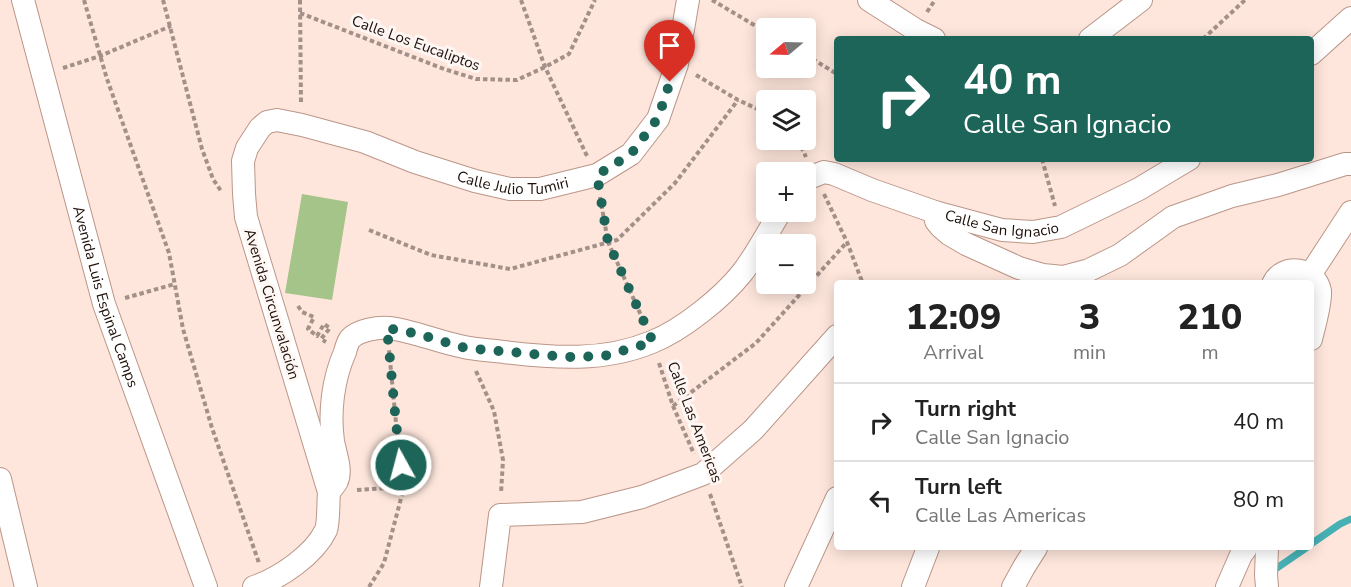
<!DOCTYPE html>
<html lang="en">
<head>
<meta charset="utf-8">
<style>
  :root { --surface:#fff; --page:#f6f6f6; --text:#222; --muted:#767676; --line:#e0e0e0 }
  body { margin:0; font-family:"Nunito Sans",sans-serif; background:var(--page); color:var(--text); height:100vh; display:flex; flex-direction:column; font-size:22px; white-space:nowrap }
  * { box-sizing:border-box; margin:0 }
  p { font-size:20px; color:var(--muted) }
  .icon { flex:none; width:33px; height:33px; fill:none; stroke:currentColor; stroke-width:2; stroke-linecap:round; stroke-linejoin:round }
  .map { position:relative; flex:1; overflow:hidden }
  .panel { position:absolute; left:834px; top:280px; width:480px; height:270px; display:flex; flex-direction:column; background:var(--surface); border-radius:6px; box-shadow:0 3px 15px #0003 }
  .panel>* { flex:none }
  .top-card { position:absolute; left:834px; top:36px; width:480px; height:126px; border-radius:6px; box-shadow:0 3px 15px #0003; background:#1e6559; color:#fff; overflow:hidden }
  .needle { width:39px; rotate:251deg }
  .controls { position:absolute; left:756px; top:18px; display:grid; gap:12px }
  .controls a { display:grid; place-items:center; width:60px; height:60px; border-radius:6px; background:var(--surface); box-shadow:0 3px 15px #0003; font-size:30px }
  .pin { position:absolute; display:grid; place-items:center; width:51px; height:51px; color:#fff; margin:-62px -26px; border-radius:50% 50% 50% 0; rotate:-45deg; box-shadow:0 0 6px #0007 }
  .pin .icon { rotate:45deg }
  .me { position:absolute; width:66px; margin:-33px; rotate:353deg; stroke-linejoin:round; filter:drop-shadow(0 0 4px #0008) }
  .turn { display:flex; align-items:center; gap:21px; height:126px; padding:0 30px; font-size:27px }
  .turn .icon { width:78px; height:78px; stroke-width:2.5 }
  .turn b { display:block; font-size:42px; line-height:51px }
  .eta { display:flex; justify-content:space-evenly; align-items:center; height:102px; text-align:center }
  .eta b { font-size:36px; font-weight:800; line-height:42px }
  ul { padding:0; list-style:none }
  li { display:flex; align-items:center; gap:18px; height:78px; padding:0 30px; border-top:2px solid var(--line) }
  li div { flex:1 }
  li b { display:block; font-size:22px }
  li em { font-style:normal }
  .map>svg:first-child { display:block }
  .green { fill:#a5c489 }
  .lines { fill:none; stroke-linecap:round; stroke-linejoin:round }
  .stream { stroke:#46b1b5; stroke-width:7 }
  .street-casing { stroke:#bb9688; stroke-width:24 }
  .path { stroke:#a39088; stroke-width:4; stroke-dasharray:4.5 3; stroke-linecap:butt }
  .street { stroke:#fff; stroke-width:22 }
  .route { stroke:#1e6559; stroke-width:10; stroke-dasharray:0 18 }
  .labels { text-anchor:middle; stroke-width:6; stroke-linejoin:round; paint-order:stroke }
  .street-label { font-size:15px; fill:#1d100b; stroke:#fff7f4 }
</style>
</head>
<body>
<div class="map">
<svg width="1351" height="587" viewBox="0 0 1351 587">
  <rect width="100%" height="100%" fill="#fee6dc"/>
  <path class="green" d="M 302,194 L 348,202 L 332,300 L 285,293 Z"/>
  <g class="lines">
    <path class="stream" d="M 1311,544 L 1340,524 L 1351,519
      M 1271,572 L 1306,548"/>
    <defs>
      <g id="street">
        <path id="s1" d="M 23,0 L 104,304 L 206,587"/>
        <path d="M 869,0 L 916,30 L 934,39"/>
        <path d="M 1090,39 L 1141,0"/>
        <path d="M 1311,54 L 1351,18"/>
        <path id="s2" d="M 806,179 L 824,172 L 834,174 L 872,190 L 935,212 L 1002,230 L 1033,232 L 1061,227 L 1139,189 L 1189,159"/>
        <path d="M 935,212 L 936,221 L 941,227 L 949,234 L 966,244 L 1019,268 L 1043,275 L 1063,277 L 1089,270 L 1120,255 L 1173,217 L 1232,196 L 1278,185 L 1345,164 L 1351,164"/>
        <path d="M 1310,275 L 1351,212"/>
        <path d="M 1273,284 C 1283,262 1316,268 1320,291 C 1321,303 1314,327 1311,339"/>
        <path d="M 0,479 L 26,587"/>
        <path d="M 329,492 C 331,489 335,485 337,481 C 342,470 335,453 333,441 C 329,412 333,379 345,352 C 346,348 348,342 350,339 C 358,330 378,327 389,328 C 414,331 438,342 464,347 C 477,350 491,350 504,352 C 554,358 604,362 652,342 C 682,330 722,298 742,273 C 756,255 768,232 780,212"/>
        <path d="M 1267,548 L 1266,575 L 1267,587"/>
        <path id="s3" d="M 254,587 C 280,578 314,555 326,530 C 329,521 328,502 329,492 L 246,217 L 244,194 L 243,161 L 247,148 L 260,128 L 267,122 L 277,120 L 302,125 L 365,142 L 415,162 L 475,181 L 510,189 L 540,189 L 597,175 L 631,154 L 658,119 L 677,64 L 688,0"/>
        <path d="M 491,587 L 500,515 L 582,512 L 642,497 L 703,474 L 753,430 L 837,336"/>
        <path d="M 796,587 L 837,498"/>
        <path d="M 913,587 L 928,548"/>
        <path d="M 1013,587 L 1024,567 L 1036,548"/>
        <path d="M 1227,587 L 1241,555 L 1246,548"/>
      </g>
    </defs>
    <use href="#street" class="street-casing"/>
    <path class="path" d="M 84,0 L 107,79 L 169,253 L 183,329 L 212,428 L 259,563
      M 163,0 L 202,149 L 213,179 L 221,191
      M 300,0 L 301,103
      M 521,0 L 545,67 L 587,156
      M 712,0 L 766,32
      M 927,12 L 935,0
      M 300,13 L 444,69 L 476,79 L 517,80 L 545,67 L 569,54 L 595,0
      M 1203,39 L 1245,0
      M 806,55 L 837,74
      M 63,68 L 100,56 L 171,26
      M 696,75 L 738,100 L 766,113
      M 798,140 L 806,157
      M 1042,159 L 1055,206
      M 824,194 L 847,242 L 863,284
      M 600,197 L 608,242 L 644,322
      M 369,230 L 431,255 L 510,269 L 617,240 L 675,183 L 738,100
      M 125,298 L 175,284
      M 298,306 L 302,312 L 314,317 L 308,329 L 317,336 L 324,324 L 330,328 L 321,339 L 326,342
      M 659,363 L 673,406 L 694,454
      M 476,371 L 494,411 L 503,460 L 501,493
      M 673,406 L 756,343 L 847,242
      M 357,490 L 404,487
      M 710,494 L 742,587
      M 369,587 L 384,563 L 404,487 L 396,423 L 389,350"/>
    <use href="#street" class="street"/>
  </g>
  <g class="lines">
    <path class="route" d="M 401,465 L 396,423 L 387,328 L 418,334 L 465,348 L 566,357 L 604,356 L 653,342 L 608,242 L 597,175 L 631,154 L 658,118 L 670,82"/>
  </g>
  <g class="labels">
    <g class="street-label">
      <text transform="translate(416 43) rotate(20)" y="5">Calle Los Eucaliptos</text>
      <text dy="5" stroke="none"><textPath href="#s3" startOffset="778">Calle Julio Tumiri</textPath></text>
      <text dy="5" stroke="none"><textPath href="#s2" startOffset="206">Calle San Ignacio</textPath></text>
      <text dy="5" stroke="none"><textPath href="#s1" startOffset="308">Avenida Luis Espinal Camps</textPath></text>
      <text transform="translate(272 304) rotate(73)" y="5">Avenida Circunvalación</text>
      <text transform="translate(695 422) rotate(69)" y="5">Calle Las Americas</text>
    </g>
  </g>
</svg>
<div class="controls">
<a><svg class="needle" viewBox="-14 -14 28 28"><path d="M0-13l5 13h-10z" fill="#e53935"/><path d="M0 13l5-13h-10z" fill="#767676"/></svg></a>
<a><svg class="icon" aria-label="layers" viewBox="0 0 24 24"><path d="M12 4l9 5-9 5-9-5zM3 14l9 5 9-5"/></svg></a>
<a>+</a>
<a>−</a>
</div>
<div class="pin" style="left:670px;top:82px;background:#d93025"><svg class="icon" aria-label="arrive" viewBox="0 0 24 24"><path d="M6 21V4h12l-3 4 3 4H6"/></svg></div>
<svg class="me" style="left:401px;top:465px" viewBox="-20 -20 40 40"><circle r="17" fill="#1e6559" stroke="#fff" stroke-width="3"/><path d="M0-11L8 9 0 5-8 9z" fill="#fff"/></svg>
<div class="top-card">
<div class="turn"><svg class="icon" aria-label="right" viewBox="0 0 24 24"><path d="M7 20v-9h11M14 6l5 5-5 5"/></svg><div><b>40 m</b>Calle San Ignacio</div></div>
</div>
<section class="panel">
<div class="eta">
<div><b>12:09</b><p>Arrival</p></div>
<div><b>3</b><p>min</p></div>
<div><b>210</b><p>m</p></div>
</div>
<ul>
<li><svg class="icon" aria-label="right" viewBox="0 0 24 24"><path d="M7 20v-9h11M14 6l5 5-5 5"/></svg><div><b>Turn right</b><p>Calle San Ignacio</p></div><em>40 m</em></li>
<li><svg class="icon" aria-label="left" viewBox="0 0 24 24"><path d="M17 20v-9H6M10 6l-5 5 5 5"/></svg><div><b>Turn left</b><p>Calle Las Americas</p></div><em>80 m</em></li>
</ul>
</section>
</div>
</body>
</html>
